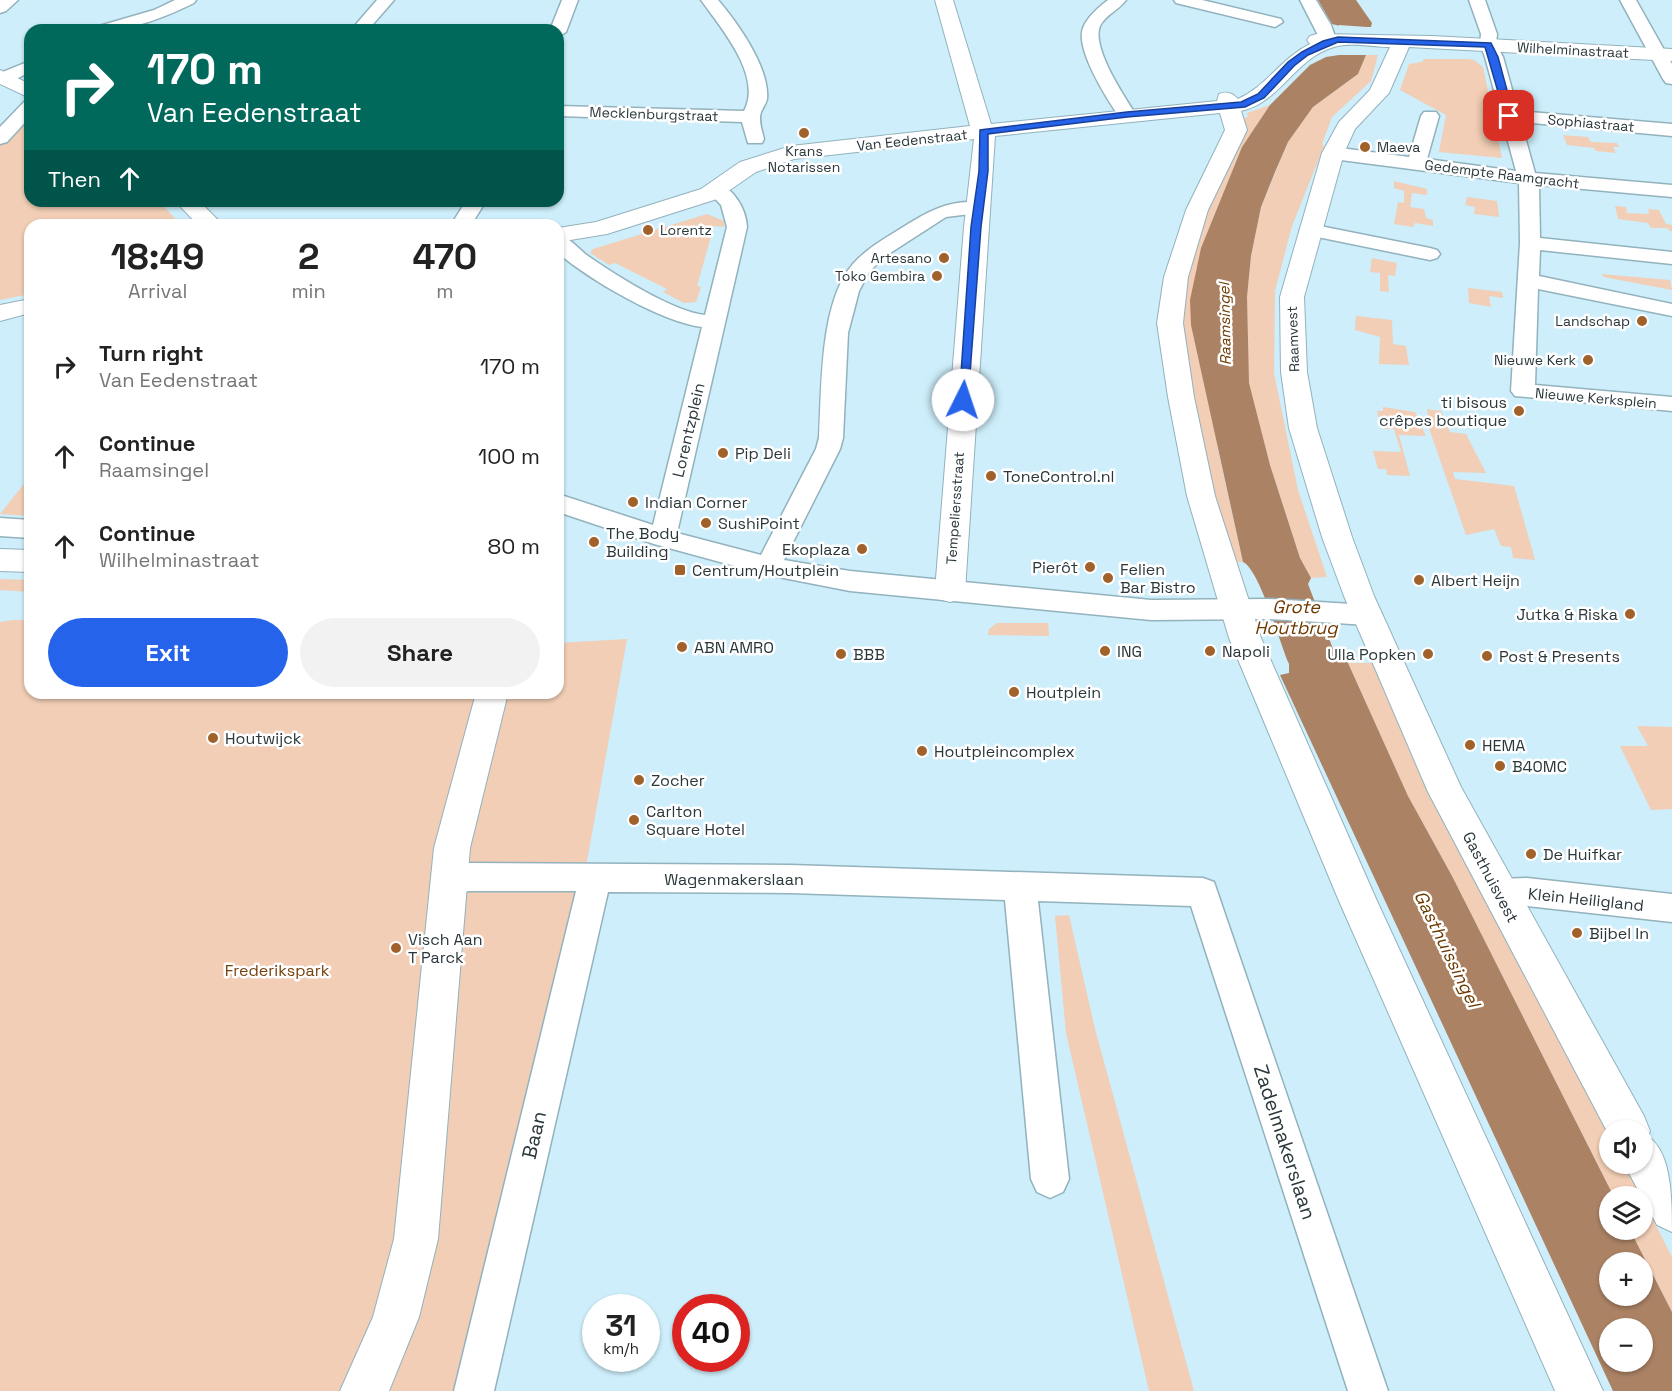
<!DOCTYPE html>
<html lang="en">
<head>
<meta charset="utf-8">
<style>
  :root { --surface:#fff; --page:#f2f2f2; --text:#222; --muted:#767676; --accent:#2563eb }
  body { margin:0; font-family:"Space Grotesk",sans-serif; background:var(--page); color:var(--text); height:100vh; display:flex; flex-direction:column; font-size:22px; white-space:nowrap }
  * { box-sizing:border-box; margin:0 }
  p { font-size:20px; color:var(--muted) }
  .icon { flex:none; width:33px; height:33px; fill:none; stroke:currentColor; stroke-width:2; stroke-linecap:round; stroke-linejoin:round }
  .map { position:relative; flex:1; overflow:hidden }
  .panel { position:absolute; left:24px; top:219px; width:540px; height:480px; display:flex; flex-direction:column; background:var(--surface); border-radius:18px; box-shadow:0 2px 4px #0004 }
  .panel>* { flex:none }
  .banner { position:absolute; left:24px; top:24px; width:540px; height:183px; border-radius:18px; box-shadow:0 2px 4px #0004; background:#00695c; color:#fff; overflow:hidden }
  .tools { position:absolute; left:1599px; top:1120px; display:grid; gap:12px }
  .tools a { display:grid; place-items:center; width:54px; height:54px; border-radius:50%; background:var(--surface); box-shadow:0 2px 4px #0004; font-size:30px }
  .speed { position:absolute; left:582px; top:1294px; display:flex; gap:12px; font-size:30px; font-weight:700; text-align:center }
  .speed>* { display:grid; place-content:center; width:78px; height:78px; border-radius:50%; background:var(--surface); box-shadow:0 2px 4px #0004; line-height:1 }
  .speed small { font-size:15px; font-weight:400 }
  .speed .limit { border:9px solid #d22; background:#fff; color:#111 }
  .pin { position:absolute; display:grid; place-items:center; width:51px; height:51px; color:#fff; margin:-26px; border-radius:12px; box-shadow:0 3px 9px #0006 }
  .me { position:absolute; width:66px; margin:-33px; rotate:4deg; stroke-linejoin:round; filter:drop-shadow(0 0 4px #0008) }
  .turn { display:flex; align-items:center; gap:21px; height:126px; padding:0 24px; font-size:27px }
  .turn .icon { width:78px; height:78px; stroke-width:2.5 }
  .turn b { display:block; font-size:42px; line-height:51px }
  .then { display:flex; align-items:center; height:57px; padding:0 24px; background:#0003; gap:12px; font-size:22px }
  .eta { display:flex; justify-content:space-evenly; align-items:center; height:102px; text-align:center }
  .eta b { font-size:36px; font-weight:700; line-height:42px }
  .primary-button { display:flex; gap:12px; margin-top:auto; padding:12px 24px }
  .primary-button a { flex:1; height:69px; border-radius:36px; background:var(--accent); color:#fff; font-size:24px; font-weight:700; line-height:69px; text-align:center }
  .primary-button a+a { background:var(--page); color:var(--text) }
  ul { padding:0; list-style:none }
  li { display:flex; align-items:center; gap:18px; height:90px; padding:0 24px }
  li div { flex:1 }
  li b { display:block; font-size:22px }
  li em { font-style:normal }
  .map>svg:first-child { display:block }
  .green { fill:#f1ceb5 }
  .water { fill:#ab8264; fill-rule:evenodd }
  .pier { fill:#cdeefa }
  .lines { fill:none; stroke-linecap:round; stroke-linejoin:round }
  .street-casing { stroke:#92b2bd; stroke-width:3 }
  .secondary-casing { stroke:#92b2bd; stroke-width:2 }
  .street { fill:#fff; fill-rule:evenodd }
  .secondary { fill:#fff; fill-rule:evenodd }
  .route { fill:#2563eb; stroke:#184099; stroke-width:1.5 }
  .poi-dot { fill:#a1612a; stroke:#fff; stroke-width:2 }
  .labels { text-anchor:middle; stroke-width:5; stroke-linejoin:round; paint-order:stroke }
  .far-street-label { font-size:14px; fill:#2a373b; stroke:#fff }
  .far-poi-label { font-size:14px; fill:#2a373b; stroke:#fff; text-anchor:end }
  .far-water-label { font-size:15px; font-style:italic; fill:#6d3901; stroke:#fff }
  .poi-label { font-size:16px; fill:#2a373b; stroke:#fff; text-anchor:start }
  .street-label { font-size:16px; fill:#2a373b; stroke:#fff }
  .park-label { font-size:16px; fill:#75400d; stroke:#fff }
  .water-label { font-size:18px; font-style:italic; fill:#6d3901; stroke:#fff }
  .near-street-label { font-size:20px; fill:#2a373b; stroke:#fff }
</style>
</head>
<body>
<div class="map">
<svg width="1672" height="1391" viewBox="0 0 1672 1391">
  <rect width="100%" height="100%" fill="#cdeefa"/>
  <path class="green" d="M 1366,55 L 1378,55 L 1371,81 L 1332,117 L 1322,144 L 1324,146 L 1292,226 L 1275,291 L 1274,373 L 1298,490 L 1327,577 L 1311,578 L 1300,558 L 1270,465 L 1248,383 L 1247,297 L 1251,256 L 1261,207 L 1288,142 L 1313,107 L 1358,74 Z
    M 1424,59 L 1468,59 L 1474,60 L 1483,67 L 1502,158 L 1439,152 L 1446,115 L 1400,90 L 1409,64 L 1422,62 Z
    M 1270,105 L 1242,147 L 1201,248 L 1198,266 L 1218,450 L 1243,562 L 1233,562 C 1208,487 1185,406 1182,326 C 1181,299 1189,267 1197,240 C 1208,201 1229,164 1246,127 L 1244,118 L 1248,117 L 1247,113 Z
    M 30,114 L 30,201 L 159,201 L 181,225 L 30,225 L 30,294 L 0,300 L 0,143 Z
    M 1563,135 L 1588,137 L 1591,142 L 1617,143 L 1619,147 L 1613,147 L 1616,153 L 1596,151 L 1594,148 L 1567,145 Z
    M 1394,181 L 1427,189 L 1427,195 L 1412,193 L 1410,207 L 1424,209 L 1426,218 L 1433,220 L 1433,226 L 1415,223 L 1413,227 L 1394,224 L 1398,202 L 1404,203 L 1404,191 L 1394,188 Z
    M 1467,197 L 1497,201 L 1499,217 L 1474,214 L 1475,207 L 1465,205 Z
    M 1615,206 L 1626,207 L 1627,213 L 1649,214 L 1648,209 L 1659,210 L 1666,224 L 1672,225 L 1672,232 L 1667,228 L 1651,228 L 1648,223 L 1618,219 Z
    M 707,214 L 724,221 L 724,227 L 714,226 L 697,286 L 701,287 L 696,302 L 684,303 L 663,292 L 667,289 L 615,263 L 609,265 L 590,253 L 593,249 Z
    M 1372,258 L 1397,263 L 1395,276 L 1388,275 L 1389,292 L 1380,291 L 1380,273 L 1370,272 Z
    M 1601,274 L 1670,280 L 1672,290 L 1604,277 Z
    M 1468,288 L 1502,292 L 1503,298 L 1489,296 L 1491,307 L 1469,303 Z
    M 1356,316 L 1392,320 L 1393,344 L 1406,346 L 1409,365 L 1379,364 L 1380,337 L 1355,330 Z
    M 1383,407 L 1415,412 L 1426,436 L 1399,435 L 1410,476 L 1387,475 L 1386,469 L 1378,469 L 1373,451 L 1401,452 L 1394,429 L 1382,429 L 1377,411 L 1383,411 Z
    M 1427,409 L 1441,411 L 1450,432 L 1466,434 L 1486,473 L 1453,472 L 1455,479 L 1514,486 L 1535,560 L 1513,558 L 1511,547 L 1501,546 L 1494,529 L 1466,535 L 1430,431 Z
    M 23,485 L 30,485 L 30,516 L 0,514 Z
    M 0,579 L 30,580 L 30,592 L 0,590 Z
    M 13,620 L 30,620 L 30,693 L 558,693 L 558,643 L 627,639 L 580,900 L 463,1391 L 0,1391 L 0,622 Z
    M 997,623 L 1048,623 L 1049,636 L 988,635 L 989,629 Z
    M 1348,663 L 1373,663 L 1430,795 L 1609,1136 L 1610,1164 L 1624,1164 L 1641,1197 L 1614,1197 L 1452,876 L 1408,796 Z
    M 1637,726 L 1672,727 L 1672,809 L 1651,810 L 1620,746 L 1648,746 Z
    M 1069,915 L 1095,1029 L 1194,1391 L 1149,1391 L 1066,1033 L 1055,916 Z
    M 1643,1200 L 1672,1257 L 1672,1312 L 1630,1230 L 1642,1230 Z"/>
  <path class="water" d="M 1318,0 L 1356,0 L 1372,23 L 1371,27 L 1366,27 L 1366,55 L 1358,74 L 1313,107 L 1288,142 L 1275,172 L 1261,207 L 1251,256 L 1247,297 L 1249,383 L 1270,465 L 1300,558 L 1311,578 L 1308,584 L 1333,649 L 1339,658 L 1348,663 L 1408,796 L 1452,876 L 1614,1197 L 1610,1197 L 1610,1230 L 1630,1230 L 1672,1312 L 1672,1391 L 1613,1391 L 1280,675 L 1289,673 L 1289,664 C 1280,644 1260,570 1243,562 L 1191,325 L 1190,300 L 1201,248 L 1242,147 L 1270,105 L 1310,65 L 1326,57 L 1339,55 L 1340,26 L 1332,24 ZM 1610,1263 L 1642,1263 L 1642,1296 L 1610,1296 ZM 1610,1329 L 1642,1329 L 1642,1362 L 1610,1362 Z"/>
  <path class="pier" d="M 1339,25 L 1367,27 L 1367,55 L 1338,55 Z"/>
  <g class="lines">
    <defs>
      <path id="street" d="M 0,0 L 18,0 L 6,11 L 0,13 Z
        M 175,0 L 196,0 L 194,3 C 161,19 133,30 97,30 L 99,26 L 154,10 Z
        M 377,0 L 394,0 L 368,30 L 351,30 Z
        M 562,0 L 578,0 L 566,32 L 558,37 L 558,30 L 550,30 Z
        M 701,0 L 718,0 C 737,22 770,68 767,99 C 766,104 763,107 761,112 C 758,121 762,130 764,139 L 762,143 L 748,143 L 742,122 L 558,116 L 558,106 L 744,111 C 763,76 721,28 701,0 Z
        M 1108,0 L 1126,0 C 1119,10 1105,15 1100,26 C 1091,48 1125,97 1136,115 L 1133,119 L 1121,119 C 1108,101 1075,49 1083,28 C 1087,17 1099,7 1108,0 Z
        M 1174,0 L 1202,0 L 1281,19 L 1283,22 L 1275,27 L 1176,3 Z
        M 1300,0 L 1316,0 L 1331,25 L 1336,39 L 1334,43 L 1322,43 Z
        M 1469,0 L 1485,0 L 1497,34 L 1496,44 L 1503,57 L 1518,111 L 1672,124 L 1672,136 L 1521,122 L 1535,173 L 1672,185 L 1672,197 L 1539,185 L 1540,238 L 1672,252 L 1672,264 L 1540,250 L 1539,276 L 1672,304 L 1672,316 L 1538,289 L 1535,385 L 1672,397 L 1672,411 L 1515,396 L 1511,391 L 1520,243 L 1519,183 L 1333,159 L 1326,157 L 1324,153 L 1326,149 L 1333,147 L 1409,157 L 1421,116 L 1424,112 L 1436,112 L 1439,116 L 1427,159 L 1516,171 L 1485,57 L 1480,44 L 1481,34 Z
        M 1620,0 L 1636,0 L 1672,64 L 1672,84 L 1666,83 L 1663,79 Z
        M 30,61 L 30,72 L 10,82 L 0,82 L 0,73 Z
        M 30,101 L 30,117 L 7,142 L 0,144 L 0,127 L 24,102 Z
        M 716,183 C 734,188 746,209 747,227 L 677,533 L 761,555 L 816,449 L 819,438 C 822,389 819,303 853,264 C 868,247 889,236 908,224 C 932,209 957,197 986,204 L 989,208 L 986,212 L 946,217 L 884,257 L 869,272 L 859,291 L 848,333 L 843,438 L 840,449 L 784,560 L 850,571 L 1151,600 L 1268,599 L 1368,605 L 1378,608 L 1382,615 L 1378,622 L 1368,625 L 1268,619 L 1151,620 L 850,591 L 768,575 L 654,544 L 558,512 L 558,494 L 653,525 L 702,327 C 661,322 590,280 558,253 L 558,235 C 570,237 578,249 588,256 C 615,275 674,312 705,315 L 727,227 L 721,205 L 706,189 L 709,185 Z
        M 466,201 L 486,201 L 471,225 L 451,225 Z
        M 1310,224 L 1430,248 L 1437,250 L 1440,254 L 1437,258 L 1430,260 L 1303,234 L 1300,230 L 1303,226 Z
        M 0,518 L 30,520 L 30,538 L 0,536 Z
        M 470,863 L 790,865 L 1203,878 L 1214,882 L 1388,1391 L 1348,1391 L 1191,906 L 1038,901 L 1069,1179 L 1063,1192 L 1050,1198 L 1037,1192 L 1031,1179 L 1005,900 L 790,893 L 608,892 L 494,1391 L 454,1391 L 576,891 L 470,891 L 449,894 L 438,890 L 433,880 L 438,870 Z
        M 1527,878 L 1672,894 L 1672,922 L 1527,906 L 1499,907 L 1488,903 L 1483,893 L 1488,883 L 1499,879 Z"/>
      <path id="secondary" d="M 935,0 L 953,0 L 991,124 L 1217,101 L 1219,94 C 1228,91 1232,93 1238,99 C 1267,86 1280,59 1310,44 L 1307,40 L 1310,36 L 1317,34 L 1432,36 L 1672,49 L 1672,61 L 1409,47 L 1389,93 L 1355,129 L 1344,153 L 1304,297 L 1307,372 L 1317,428 L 1352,537 L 1374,596 L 1461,787 L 1644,1116 L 1650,1131 L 1648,1137 C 1672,1151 1672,1202 1672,1232 L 1657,1225 L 1624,1164 L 1642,1164 L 1642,1131 L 1610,1131 L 1610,1137 L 1428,792 L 1344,596 L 1322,537 L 1289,428 L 1281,372 L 1280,297 L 1322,153 L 1339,122 L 1370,90 L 1390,47 C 1373,47 1350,42 1334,47 C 1295,58 1280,103 1241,111 L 1247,130 L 1208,210 L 1188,277 L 1183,323 L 1194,397 L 1215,496 L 1261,638 L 1377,901 L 1603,1391 L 1555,1391 L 1339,901 L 1229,638 L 1187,496 L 1168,397 L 1157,323 L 1164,277 L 1186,210 L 1225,130 L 1220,113 L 995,136 L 965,591 L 961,599 L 950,602 L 939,599 L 935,591 L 964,227 L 974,139 L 794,159 L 756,172 L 717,199 L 607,234 L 558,242 L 558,228 L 596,222 L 701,189 L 740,162 L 791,146 L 970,126 Z
        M 0,70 L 30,84 L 30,98 L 0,84 Z
        M 175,201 L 199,201 L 223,225 L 198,225 Z
        M 30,299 L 30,313 L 0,321 L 0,305 Z
        M 0,549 L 30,550 L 30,572 L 0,571 Z
        M 476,693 L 508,693 L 470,848 L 438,1239 L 419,1317 L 389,1391 L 340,1391 L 373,1317 L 394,1239 L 434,848 Z"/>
    </defs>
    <use href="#street" class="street-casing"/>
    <use href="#secondary" class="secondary-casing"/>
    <use href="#street" class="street"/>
    <use href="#secondary" class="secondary"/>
  </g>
  <path class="route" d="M 1338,37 L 1491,43 L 1498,57 L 1514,116 L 1509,119 L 1505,116 L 1485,47 L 1338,42 L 1308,55 L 1294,66 L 1264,98 L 1245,107 L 1127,117 L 988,134 L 988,171 L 981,227 L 968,400 L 963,404 L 959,403 L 971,227 L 979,171 L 980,130 L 1127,112 L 1241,102 L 1258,94 L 1288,62 L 1302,52 L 1323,41 Z"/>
  <g class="poi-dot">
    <circle cx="804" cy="133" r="6"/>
    <circle cx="1365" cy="147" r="6"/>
    <circle cx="648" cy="230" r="6"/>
    <circle cx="944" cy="258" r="6"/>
    <circle cx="937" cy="276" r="6"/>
    <circle cx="1642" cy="321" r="6"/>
    <circle cx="1588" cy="360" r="6"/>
    <circle cx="1519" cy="411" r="6"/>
    <circle cx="723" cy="453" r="6"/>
    <circle cx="991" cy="476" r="6"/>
    <circle cx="633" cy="502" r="6"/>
    <circle cx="706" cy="523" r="6"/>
    <circle cx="594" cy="542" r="6"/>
    <circle cx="862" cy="549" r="6"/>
    <circle cx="1090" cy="567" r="6"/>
    <rect x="674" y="564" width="12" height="12" rx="3"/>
    <circle cx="1108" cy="578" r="6"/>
    <circle cx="1419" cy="580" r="6"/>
    <circle cx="1630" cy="614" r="6"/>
    <circle cx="682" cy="647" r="6"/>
    <circle cx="1105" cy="651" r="6"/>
    <circle cx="1210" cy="651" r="6"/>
    <circle cx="841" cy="654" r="6"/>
    <circle cx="1428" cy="654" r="6"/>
    <circle cx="1487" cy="656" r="6"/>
    <circle cx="1014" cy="692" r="6"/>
    <circle cx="213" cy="738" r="6"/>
    <circle cx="1470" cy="745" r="6"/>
    <circle cx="922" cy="751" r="6"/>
    <circle cx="1500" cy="766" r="6"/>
    <circle cx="639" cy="780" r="6"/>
    <circle cx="634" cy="820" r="6"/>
    <circle cx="1531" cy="854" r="6"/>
    <circle cx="1577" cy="933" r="6"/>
    <circle cx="396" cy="948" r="6"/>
  </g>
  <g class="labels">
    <g class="far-street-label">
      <text transform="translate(1573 50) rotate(3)" y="5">Wilhelminastraat</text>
      <text transform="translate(654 114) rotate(2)" y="5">Mecklenburgstraat</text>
      <text transform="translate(1591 123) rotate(5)" y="5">Sophiastraat</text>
      <text transform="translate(912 140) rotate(-6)" y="5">Van Eedenstraat</text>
      <text transform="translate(1502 174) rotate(7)" y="5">Gedempte Raamgracht</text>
      <text transform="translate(1293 339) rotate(-92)" y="5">Raamvest</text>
      <text transform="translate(1596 398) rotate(5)" y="5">Nieuwe Kerksplein</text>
      <text transform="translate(955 508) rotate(-86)" y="5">Tempeliersstraat</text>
    </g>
    <g class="far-poi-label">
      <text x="1377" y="152" text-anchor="start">Maeva</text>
      <text x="804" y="156" text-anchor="middle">Krans<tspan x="804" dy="16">Notarissen</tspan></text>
      <text x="660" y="235" text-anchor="start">Lorentz</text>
      <text x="932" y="263">Artesano</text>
      <text x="925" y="281">Toko Gembira</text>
      <text x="1630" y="326">Landschap</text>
      <text x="1576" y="365">Nieuwe Kerk</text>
    </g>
    <g class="far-water-label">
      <text transform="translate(1225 324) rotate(-91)" y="5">Raamsingel</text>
    </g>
    <g class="poi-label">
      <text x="1507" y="408" text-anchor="end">ti bisous<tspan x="1507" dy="18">crêpes boutique</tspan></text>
      <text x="735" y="459">Pip Deli</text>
      <text x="1003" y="482">ToneControl.nl</text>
      <text x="645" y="508">Indian Corner</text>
      <text x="718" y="529">SushiPoint</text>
      <text x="606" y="539">The Body<tspan x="606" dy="18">Building</tspan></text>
      <text x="850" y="555" text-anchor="end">Ekoplaza</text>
      <text x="1078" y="573" text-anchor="end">Pierôt</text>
      <text x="1120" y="575">Felien<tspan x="1120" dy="18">Bar Bistro</tspan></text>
      <text x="692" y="576">Centrum/Houtplein</text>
      <text x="1431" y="586">Albert Heijn</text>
      <text x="1618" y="620" text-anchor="end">Jutka &amp; Riska</text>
      <text x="694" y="653">ABN AMRO</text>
      <text x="1117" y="657">ING</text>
      <text x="1222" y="657">Napoli</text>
      <text x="853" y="660">BBB</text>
      <text x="1416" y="660" text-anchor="end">Ulla Popken</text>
      <text x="1499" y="662">Post &amp; Presents</text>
      <text x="1026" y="698">Houtplein</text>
      <text x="225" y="744">Houtwijck</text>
      <text x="1482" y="751">HEMA</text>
      <text x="934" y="757">Houtpleincomplex</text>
      <text x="1512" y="772">B40MC</text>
      <text x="651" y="786">Zocher</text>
      <text x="646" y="817">Carlton<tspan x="646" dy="18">Square Hotel</tspan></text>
      <text x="1543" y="860">De Huifkar</text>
      <text x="1589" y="939">Bijbel In</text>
      <text x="408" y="945">Visch Aan<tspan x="408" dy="18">T Parck</tspan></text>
    </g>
    <g class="street-label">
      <text transform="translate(688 430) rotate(-77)" y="6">Lorentzplein</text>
      <text transform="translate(1491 877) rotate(62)" y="6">Gasthuisvest</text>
      <text x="734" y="885">Wagenmakerslaan</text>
      <text transform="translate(1586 899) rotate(6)" y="6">Klein Heiligland</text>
    </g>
    <g class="park-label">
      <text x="277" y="976">Frederikspark</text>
    </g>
    <g class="water-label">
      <text x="1296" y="613">Grote<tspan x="1296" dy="21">Houtbrug</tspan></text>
      <text transform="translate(1447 949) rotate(64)" y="6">Gasthuissingel</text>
    </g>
    <g class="near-street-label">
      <text transform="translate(534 1135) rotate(-77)" y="7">Baan</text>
      <text transform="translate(1285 1142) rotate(72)" y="7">Zadelmakerslaan</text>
    </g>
  </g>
</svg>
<div class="tools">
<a><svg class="icon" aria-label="sound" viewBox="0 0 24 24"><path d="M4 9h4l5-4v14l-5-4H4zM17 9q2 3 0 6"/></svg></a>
<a><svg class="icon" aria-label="layers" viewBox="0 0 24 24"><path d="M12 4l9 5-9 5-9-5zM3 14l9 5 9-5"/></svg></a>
<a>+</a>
<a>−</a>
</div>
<div class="speed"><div>31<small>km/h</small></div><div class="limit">40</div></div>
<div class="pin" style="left:1509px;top:116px;background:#d93025"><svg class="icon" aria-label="arrive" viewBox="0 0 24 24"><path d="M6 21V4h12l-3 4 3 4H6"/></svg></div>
<svg class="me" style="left:963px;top:400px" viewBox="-20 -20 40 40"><circle r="19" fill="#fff"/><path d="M0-13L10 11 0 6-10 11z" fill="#2563eb"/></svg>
<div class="banner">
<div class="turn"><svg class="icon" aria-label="right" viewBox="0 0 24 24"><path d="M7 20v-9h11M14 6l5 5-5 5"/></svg><div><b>170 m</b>Van Eedenstraat</div></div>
<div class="then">Then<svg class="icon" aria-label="ahead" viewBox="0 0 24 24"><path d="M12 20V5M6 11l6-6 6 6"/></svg></div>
</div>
<section class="panel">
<div class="eta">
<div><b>18:49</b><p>Arrival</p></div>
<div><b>2</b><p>min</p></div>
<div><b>470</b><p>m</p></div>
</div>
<ul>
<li><svg class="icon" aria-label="right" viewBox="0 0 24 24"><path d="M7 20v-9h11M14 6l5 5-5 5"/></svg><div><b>Turn right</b><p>Van Eedenstraat</p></div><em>170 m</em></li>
<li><svg class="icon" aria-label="ahead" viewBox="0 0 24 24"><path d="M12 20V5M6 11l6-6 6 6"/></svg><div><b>Continue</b><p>Raamsingel</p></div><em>100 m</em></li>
<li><svg class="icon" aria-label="ahead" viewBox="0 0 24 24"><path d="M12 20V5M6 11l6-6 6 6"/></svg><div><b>Continue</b><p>Wilhelminastraat</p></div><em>80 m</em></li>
</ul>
<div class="primary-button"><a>Exit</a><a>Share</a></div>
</section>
</div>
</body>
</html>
